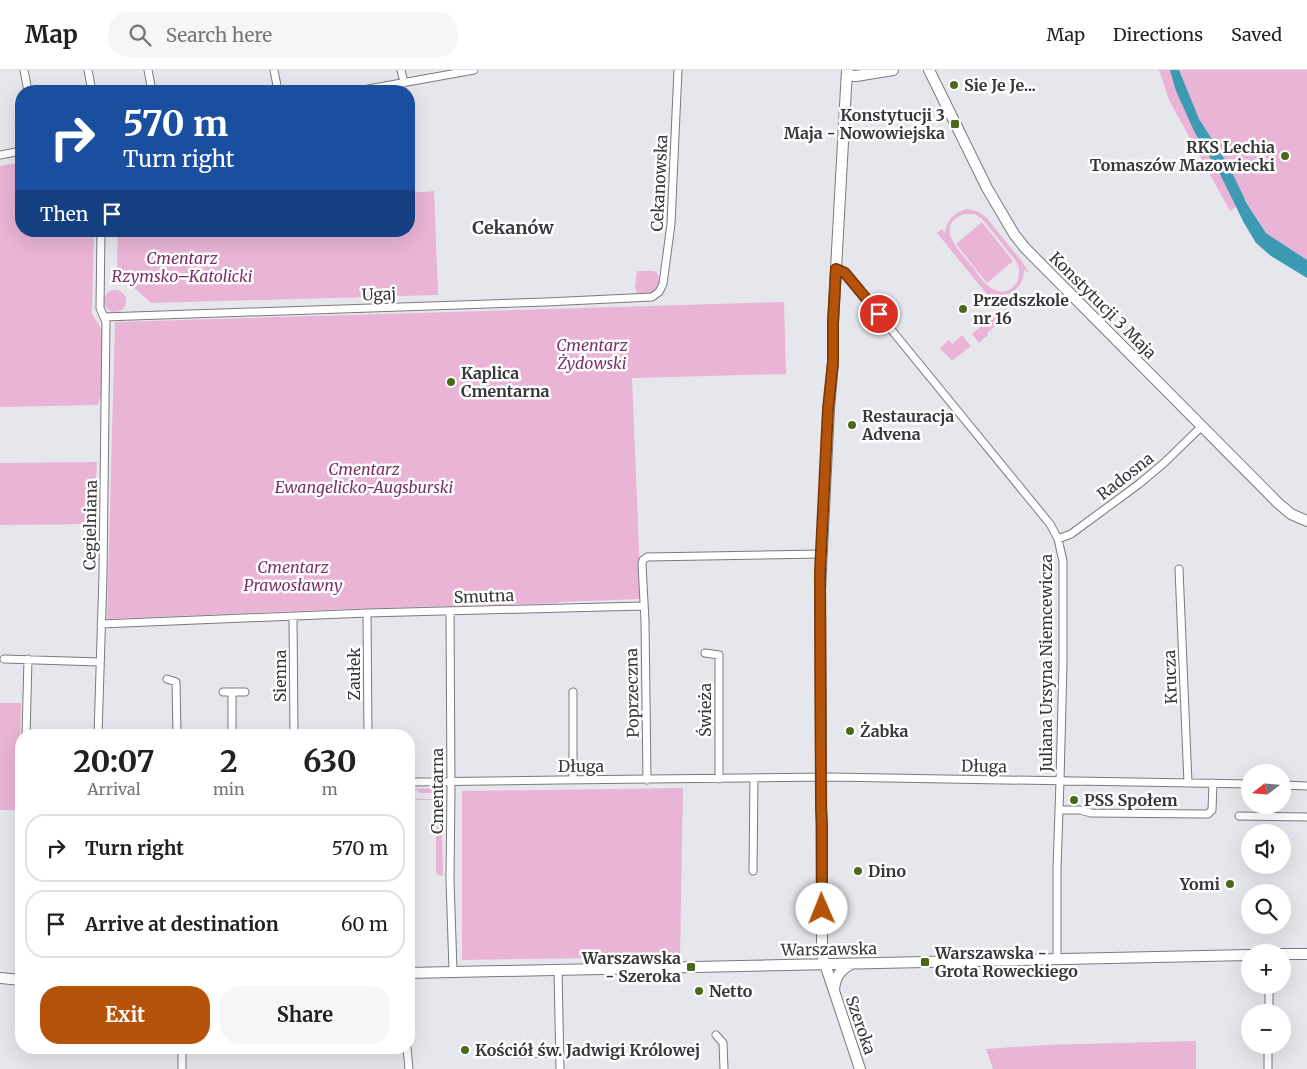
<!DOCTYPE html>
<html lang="en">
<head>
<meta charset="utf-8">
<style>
  :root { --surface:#fff; --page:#f6f6f6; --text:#202124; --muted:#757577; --line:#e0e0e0; --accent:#b45309 }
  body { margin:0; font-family:Merriweather,serif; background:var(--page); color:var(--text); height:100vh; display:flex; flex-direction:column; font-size:19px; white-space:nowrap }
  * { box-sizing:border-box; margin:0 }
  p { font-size:16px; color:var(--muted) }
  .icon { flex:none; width:28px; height:28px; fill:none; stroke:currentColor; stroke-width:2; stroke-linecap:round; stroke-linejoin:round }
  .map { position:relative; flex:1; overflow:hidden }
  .details { position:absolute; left:15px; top:659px; width:400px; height:325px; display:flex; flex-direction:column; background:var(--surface); border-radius:20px; box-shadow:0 5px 20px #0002 }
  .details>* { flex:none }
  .top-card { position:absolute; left:15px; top:15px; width:400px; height:152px; border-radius:20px; box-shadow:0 5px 20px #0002; background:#1a4fa0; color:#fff; overflow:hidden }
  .needle { width:32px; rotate:253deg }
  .tools { position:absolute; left:1241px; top:694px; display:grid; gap:10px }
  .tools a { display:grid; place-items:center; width:50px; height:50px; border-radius:50%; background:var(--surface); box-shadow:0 5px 20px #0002; font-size:25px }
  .pin { position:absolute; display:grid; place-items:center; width:42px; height:42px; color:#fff; margin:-21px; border:2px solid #fff; border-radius:50%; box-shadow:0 1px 5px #0007 }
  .me { position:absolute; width:55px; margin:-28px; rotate:359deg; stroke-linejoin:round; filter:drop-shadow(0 0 4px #0008) }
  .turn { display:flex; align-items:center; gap:18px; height:105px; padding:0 25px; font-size:22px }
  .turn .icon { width:65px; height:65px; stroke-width:2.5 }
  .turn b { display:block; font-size:35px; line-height:42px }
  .then { display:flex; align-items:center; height:48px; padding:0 25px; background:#0003; gap:10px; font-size:19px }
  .eta { display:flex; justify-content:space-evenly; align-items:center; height:85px; text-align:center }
  .eta b { font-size:30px; font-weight:700; line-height:35px }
  .action { display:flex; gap:10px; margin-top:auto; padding:10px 25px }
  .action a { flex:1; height:58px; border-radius:20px; background:var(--accent); color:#fff; font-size:20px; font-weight:700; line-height:58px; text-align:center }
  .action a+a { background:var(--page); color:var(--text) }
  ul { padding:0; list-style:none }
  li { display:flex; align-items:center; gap:15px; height:68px; margin:0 10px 8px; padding:0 15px; border:2px solid var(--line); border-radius:20px }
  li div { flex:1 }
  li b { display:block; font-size:19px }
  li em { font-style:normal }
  header { display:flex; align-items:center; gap:30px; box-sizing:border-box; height:70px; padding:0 25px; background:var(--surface); border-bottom:1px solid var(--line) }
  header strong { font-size:24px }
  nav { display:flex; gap:28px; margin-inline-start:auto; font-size:18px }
  .search { width:350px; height:45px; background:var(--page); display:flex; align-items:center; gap:12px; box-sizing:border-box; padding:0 18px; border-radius:20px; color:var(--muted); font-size:19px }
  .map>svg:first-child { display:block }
  .green { fill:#e9b4d6; fill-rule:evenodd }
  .water { fill:#3c9ab3 }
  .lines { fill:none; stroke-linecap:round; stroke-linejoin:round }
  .street-casing { stroke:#7a7a7f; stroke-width:9 }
  .secondary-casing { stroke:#7a7a7f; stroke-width:12 }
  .street { stroke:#fff; stroke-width:7 }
  .secondary { stroke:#fff; stroke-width:10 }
  .route-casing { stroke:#753606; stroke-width:12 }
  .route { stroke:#b45309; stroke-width:9 }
  .poi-dot { fill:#4c681a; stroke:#fff; stroke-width:2 }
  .labels { text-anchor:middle; stroke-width:5; stroke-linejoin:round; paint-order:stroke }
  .poi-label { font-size:16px; font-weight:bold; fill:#38383a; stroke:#fff; text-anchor:start }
  .street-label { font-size:16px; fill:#38383a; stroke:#fff }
  .park-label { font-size:16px; font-style:italic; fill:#7c3167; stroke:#fff }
  .neighbourhood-label { font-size:18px; font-weight:bold; fill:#38383a; stroke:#fff }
</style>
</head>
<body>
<header>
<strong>Map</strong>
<div class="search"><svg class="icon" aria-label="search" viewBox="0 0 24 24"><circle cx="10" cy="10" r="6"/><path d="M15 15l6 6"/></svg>Search here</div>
<nav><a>Map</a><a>Directions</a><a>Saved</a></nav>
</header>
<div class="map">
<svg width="1307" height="999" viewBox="0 0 1307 999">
  <rect width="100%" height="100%" fill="#e6e7ec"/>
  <path class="green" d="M 1159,0 L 1307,0 L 1307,190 L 1267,164 L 1247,134 L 1246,129 L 1230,141 L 1169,30 Z
    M 21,92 L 21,161 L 94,161 L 92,244 L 102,260 L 102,323 L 98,335 L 0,337 L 0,96 Z
    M 434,121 L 438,225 L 151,233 L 117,202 L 118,161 L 409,161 L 409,123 Z
    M 967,139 L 979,142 L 986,147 L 1020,189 L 1028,201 L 1027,202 L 1024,199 C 1024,216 1013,227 995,225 L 998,229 L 994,233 L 937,163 L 942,159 L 945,163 C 947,150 954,142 967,139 ZM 964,144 L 975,144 L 983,150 L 1016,191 C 1026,208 1011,229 993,219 C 984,215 978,204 972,196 C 960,182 933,156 964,144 Z
    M 982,152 L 1013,191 L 987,213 L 956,174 Z
    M 637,201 L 654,201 L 657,203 C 665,217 650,227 637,223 L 635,217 Z
    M104 231a11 11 0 1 1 22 0a11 11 0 1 1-22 0Z
    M 784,232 L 786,304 L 632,308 L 641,529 L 559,532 L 558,533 L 345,539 L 107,549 L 115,252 Z
    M 995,242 L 1002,250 L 987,263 L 988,265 L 979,273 L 972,264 L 980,257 L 979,255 Z
    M 962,265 L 971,276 L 952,291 L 940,278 L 949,270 L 952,274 Z
    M 97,392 L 94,454 L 0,455 L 0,393 Z
    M 0,633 L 21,633 L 19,740 L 0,740 Z
    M 441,718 L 443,806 L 437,804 L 436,801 L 436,730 L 414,730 L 413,735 L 409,735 L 410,731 L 415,729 L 436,729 L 436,723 L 421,723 L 417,720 L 409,720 L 409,719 Z
    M 683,718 L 680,887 L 462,890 L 462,721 Z
    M 1196,971 L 1196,999 L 993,999 L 986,979 L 1044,975 Z"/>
  <path class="water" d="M 1170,0 L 1179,0 L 1199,49 L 1229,96 L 1247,134 L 1266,163 L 1307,190 L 1307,208 L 1271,186 L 1256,173 L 1244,153 L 1220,104 L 1195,63 L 1176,21 Z"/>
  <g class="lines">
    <defs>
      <path id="street" d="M 24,0 L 28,21
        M 88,0 L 92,21
        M 148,0 L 152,21
        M 274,0 L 278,21
        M 401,0 L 404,13
        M 357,21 L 474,0
        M 0,85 L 21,81
        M 837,199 L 845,203 L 1050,454 L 1058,469 L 1063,491 L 1063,593 L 1060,711 L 1057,799 L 1057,889
        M 104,247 L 546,232 L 652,227 L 659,222 L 663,214 L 671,154 L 678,0
        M 1058,469 L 1071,464 L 1139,414 L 1164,393 L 1202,356
        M 1179,499 L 1188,713
        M 450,541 L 451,719 L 450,809 L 453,901
        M 367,543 L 368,665
        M 293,546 L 294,665
        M 101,554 L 367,543 L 643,536
        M 705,583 L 719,585 L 719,709
        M 4,589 L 100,592
        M 167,609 L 176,612 L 177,665
        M 223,622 L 245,622
        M 232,622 L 232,665
        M 573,622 L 573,710
        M 26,665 L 28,589
        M 98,665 L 103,505 L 106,252 L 100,238 L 101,161
        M 647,710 L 645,551 L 642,494 L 643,490 L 647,487 L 821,484
        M 409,712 L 560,710 L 830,707 L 1250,714
        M 1282,715 L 1307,716
        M 1059,740 L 1080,740 L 1091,743 L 1205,744 L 1208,744 L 1212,740 L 1213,713
        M 1239,746 L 1307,747
        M 753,801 L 754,708
        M 558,899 L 560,999
        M 1269,942 L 1269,915
        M 716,965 L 723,973 L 724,999
        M 182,978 L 182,999
        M 407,978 L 409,999
        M 515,984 L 560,983
        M 1268,999 L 1268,975"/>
      <path id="secondary" d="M 847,0 L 833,253 L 833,292 L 829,339 L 820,520 L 822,870 L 822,885 L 860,999
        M 929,0 L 987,118 L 1014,164 L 1025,178 L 1278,433 L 1291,444 L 1307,451
        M 847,5 L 856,6 L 893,0
        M 1282,884 L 1307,884
        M 409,903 L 1250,885
        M 0,908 L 21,910
        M 834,920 C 835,907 840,900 851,894"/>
    </defs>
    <use href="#street" class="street-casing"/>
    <use href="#secondary" class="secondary-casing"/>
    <use href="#street" class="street"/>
    <use href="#secondary" class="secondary"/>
  </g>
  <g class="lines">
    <defs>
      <path id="route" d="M 822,839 L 822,754 L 821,738 L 820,502 L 828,339 L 833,292 L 833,253 L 836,199 L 845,203 L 879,244"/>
    </defs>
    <use href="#route" class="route-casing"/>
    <use href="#route" class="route"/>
  </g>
  <g class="poi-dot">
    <circle cx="954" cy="15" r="5"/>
    <rect x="950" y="49" width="10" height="10" rx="2.5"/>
    <circle cx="1285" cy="86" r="5"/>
    <circle cx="963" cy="239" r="5"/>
    <circle cx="451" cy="312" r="5"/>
    <circle cx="852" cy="355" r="5"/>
    <circle cx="850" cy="661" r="5"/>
    <circle cx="1074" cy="730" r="5"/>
    <circle cx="858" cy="801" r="5"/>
    <circle cx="1230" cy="814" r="5"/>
    <rect x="920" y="887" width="10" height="10" rx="2.5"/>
    <rect x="686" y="892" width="10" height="10" rx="2.5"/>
    <circle cx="699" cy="921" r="5"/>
    <circle cx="465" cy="980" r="5"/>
  </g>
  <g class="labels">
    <g class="poi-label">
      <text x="964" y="21">Sie Je Je...</text>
      <text x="945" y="51" text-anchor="end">Konstytucji 3<tspan x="945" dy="18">Maja - Nowowiejska</tspan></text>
      <text x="1275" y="83" text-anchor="end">RKS Lechia<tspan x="1275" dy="18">Tomaszów Mazowiecki</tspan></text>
      <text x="973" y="236">Przedszkole<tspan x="973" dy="18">nr 16</tspan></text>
      <text x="461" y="309">Kaplica<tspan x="461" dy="18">Cmentarna</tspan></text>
      <text x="862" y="352">Restauracja<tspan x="862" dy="18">Advena</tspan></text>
      <text x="860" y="667">Żabka</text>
      <text x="1084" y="736">PSS Społem</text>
      <text x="868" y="807">Dino</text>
      <text x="1220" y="820" text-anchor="end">Yomi</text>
      <text x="935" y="889">Warszawska -<tspan x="935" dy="18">Grota Roweckiego</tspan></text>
      <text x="681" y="894" text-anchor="end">Warszawska<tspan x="681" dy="18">- Szeroka</tspan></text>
      <text x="709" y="927">Netto</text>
      <text x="475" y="986">Kościół św. Jadwigi Królowej</text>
    </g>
    <g class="street-label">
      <text transform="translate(659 113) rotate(-87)" y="6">Cekanowska</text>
      <text transform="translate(379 224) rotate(-2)" y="6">Ugaj</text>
      <text transform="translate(1103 235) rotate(45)" y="6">Konstytucji 3 Maja</text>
      <text transform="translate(1125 406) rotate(-38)" y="6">Radosna</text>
      <text transform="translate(90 455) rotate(-89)" y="6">Cegielniana</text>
      <text transform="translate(484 526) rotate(-2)" y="6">Smutna</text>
      <text transform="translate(1046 593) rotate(-90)" y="6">Juliana Ursyna Niemcewicza</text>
      <text transform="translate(354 604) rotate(-90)" y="6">Zaułek</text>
      <text transform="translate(280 606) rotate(-90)" y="6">Sienna</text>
      <text transform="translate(1170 607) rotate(-92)" y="6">Krucza</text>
      <text transform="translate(632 623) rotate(-91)" y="6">Poprzeczna</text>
      <text transform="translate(705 640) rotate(-90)" y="6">Świeża</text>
      <text x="581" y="702">Długa</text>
      <text transform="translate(984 696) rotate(1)" y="6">Długa</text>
      <text transform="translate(437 721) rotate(-90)" y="6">Cmentarna</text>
      <text transform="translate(829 879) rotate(-1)" y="6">Warszawska</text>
      <text transform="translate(861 955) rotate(71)" y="6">Szeroka</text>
    </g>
    <g class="park-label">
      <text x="182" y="194">Cmentarz<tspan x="182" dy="18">Rzymsko–Katolicki</tspan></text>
      <text x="592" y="281">Cmentarz<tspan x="592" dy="18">Żydowski</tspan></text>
      <text x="364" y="405">Cmentarz<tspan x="364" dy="18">Ewangelicko-Augsburski</tspan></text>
      <text x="293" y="503">Cmentarz<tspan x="293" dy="18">Prawosławny</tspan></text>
    </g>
    <g class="neighbourhood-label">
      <text x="513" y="164">Cekanów</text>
    </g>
  </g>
</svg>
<div class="tools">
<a><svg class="needle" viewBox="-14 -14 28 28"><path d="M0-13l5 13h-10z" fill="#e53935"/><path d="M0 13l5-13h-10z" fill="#757577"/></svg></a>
<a><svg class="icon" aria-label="sound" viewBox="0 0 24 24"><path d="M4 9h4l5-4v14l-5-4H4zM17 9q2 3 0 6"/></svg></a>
<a><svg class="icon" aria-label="search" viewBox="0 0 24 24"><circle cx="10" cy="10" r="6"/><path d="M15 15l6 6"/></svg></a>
<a>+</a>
<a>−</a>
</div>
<div class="pin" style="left:879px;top:244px;background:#d93025"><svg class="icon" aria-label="arrive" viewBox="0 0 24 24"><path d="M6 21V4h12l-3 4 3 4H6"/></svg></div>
<svg class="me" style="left:822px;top:839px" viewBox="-20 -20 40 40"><circle r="19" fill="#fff"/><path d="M0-13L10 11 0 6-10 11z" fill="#b45309"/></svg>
<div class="top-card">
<div class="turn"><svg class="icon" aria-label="right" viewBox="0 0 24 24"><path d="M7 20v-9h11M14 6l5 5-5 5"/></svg><div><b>570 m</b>Turn right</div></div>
<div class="then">Then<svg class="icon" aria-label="arrive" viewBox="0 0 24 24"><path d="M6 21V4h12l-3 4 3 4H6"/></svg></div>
</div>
<section class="details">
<div class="eta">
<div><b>20:07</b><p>Arrival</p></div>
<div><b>2</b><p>min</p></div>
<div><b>630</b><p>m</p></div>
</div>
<ul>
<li><svg class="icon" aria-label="right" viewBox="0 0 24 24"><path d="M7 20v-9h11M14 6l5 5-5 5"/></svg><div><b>Turn right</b></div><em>570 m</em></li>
<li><svg class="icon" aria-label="arrive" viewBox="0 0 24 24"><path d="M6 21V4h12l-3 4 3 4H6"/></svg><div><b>Arrive at destination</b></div><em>60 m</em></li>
</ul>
<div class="action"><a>Exit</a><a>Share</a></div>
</section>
</div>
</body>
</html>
